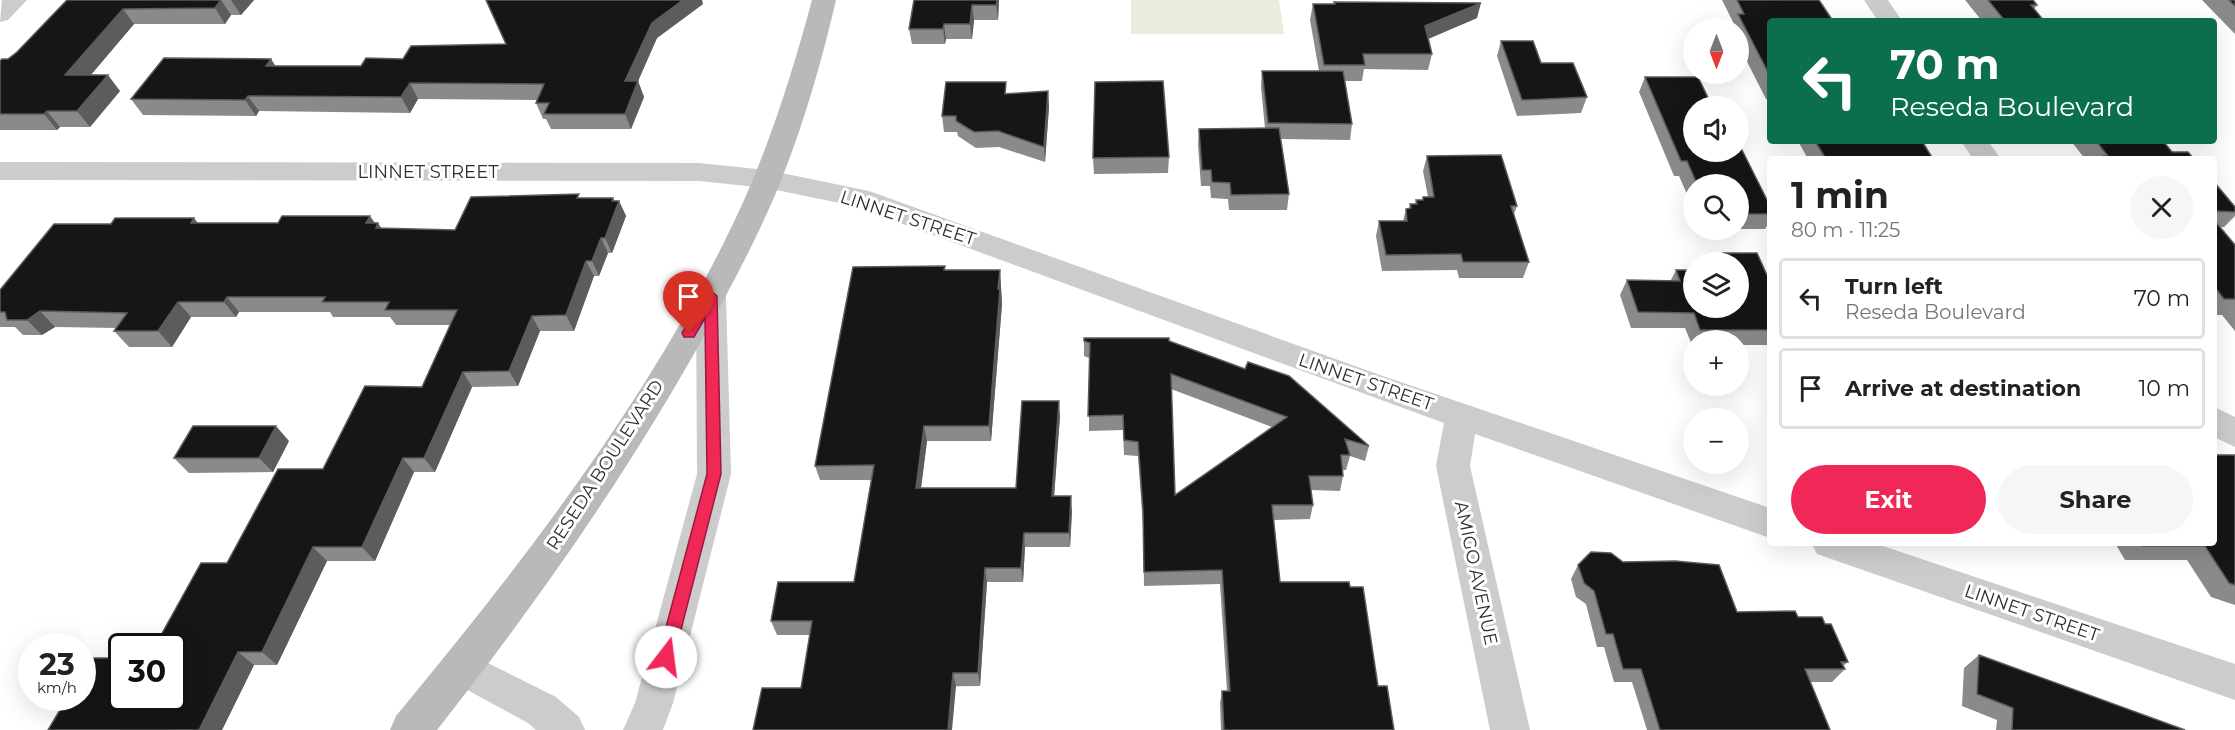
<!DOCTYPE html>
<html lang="en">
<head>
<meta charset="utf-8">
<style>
  :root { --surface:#fff; --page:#f6f6f6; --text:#222; --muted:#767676; --line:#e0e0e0; --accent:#f02857 }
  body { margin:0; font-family:Montserrat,sans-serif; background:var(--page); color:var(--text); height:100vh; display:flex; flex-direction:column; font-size:22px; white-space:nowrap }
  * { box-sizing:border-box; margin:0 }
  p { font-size:20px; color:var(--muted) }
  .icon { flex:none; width:33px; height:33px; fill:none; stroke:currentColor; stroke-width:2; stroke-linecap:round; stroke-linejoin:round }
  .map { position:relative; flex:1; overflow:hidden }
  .drawer { position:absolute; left:1767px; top:156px; width:450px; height:390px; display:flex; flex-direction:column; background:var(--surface); border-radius:6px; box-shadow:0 6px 24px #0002 }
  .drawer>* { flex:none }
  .banner { position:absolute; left:1767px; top:18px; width:450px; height:126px; border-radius:6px; box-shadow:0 6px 24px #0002; background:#0b6e4f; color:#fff; overflow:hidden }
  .needle { width:39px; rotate:180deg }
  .controls { position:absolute; left:1683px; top:18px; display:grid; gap:12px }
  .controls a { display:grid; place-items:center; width:66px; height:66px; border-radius:50%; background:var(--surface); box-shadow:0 6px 24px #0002; font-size:30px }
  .speed { position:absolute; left:18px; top:633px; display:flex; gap:12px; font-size:30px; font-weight:700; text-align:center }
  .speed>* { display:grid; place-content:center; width:78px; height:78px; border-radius:50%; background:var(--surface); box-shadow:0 6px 24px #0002; line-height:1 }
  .speed small { font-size:15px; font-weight:400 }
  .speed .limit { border:3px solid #111; border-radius:9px; background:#fff; color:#111 }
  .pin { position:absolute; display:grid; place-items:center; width:51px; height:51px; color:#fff; margin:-62px -26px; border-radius:50% 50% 50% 0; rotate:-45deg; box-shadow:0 0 6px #0007 }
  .pin .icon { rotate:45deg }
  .me { position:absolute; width:66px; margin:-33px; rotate:15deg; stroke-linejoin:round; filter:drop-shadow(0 0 4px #0008) }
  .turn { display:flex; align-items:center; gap:21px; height:126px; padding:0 24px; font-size:27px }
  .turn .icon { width:78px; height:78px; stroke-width:2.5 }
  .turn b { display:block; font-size:42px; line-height:51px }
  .round { display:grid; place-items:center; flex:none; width:63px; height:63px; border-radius:32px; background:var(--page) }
  .overview { display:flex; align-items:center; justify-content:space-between; height:102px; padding:0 24px }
  h1 { font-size:36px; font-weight:700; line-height:45px }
  .action { display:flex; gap:12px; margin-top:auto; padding:12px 24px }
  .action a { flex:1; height:69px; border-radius:36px; background:var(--accent); color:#fff; font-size:24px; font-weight:700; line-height:69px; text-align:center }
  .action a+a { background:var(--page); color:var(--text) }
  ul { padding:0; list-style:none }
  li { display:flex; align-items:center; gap:18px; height:81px; margin:0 12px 9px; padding:0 12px; border:3px solid var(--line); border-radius:6px }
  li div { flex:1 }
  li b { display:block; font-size:22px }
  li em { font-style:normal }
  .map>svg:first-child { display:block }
  .green { fill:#e8eddc }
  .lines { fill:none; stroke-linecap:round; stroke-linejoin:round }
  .minor { fill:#ccc; fill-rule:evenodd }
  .secondary { fill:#b9b9b9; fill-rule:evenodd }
  .wall { fill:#8a8a8a; fill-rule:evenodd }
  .shaded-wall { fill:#5c5c5c }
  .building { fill:#161616; stroke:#5c5c5c; stroke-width:1.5; fill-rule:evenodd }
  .route { fill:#f02857; stroke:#9c1a39; stroke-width:1.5 }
  .labels { text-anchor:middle; stroke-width:6; stroke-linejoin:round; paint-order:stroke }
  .street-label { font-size:18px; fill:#2f2f2f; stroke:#fff }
</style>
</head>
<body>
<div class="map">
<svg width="2235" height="730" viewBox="0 0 2235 730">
  <rect width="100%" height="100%" fill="#fff"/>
  <path class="green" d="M 1131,0 L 1279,0 L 1284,34 L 1131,34 Z"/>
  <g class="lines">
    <path class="minor" d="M 2,0 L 27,0 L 8,20 L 0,22 Z
      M 1864,0 L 1888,0 L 1902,21 L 1878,21 Z
      M 1961,141 L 1988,141 L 2001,159 L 1973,159 Z
      M 0,162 L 699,163 L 767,170 L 869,191 L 1380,375 L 1770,508 L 1770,538 L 1475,434 L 1470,466 L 1530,730 L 1490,730 L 1436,466 L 1444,423 L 854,206 L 767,188 L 699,181 L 0,180 Z
      M 711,285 L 722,288 L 726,296 L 731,474 L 673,703 L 663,730 L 623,730 L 635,703 L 697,474 L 696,296 L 700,288 Z
      M 2214,407 L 2235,417 L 2235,447 L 2214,437 Z
      M 1811,543 L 1874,543 L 2235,664 L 2235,700 L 1817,554 Z
      M 462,650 L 556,697 L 579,717 L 585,730 L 536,730 L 528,723 L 449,680 L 443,668 L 449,656 Z"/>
    <path class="secondary" d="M 812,0 L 836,0 C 822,60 805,120 782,178 C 760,233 732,285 704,336 C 627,475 535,605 437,730 L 390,730 L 396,716 C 526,559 661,385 745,198 C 773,134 794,67 812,0 Z"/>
  </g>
  <path class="wall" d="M 67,0 L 254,0 L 241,15 L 231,15 L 225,24 L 134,24 L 91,75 L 120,91 L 90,127 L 60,127 L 57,130 L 0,130 L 0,61 L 8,59 L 17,52 Z
    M 914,0 L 999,0 L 998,20 L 974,20 L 972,39 L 946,39 L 945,44 L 912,44 L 909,29 Z
    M 1722,0 L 1819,0 L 1770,21 L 1770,100 L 1766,99 L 1738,44 L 1738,28 L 1732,28 L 1734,24 Z
    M 1965,0 L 2033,0 L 2037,5 L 2034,9 L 2044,21 L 1982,21 Z
    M 2202,0 L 2235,0 L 2235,34 Z
    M 1334,2 L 1477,18 L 1428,39 L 1432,54 L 1428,70 L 1364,69 L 1362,81 L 1345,81 L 1352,124 L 1350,140 L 1280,139 L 1289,194 L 1287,210 L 1229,210 L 1228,199 L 1211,198 L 1210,186 L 1201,186 L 1198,145 L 1199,129 L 1265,128 L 1261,87 L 1262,71 L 1319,71 L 1310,20 L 1313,4 L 1334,4 Z
    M 703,4 L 657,38 L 638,81 L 644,97 L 631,129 L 551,129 L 546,119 L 543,119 L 536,103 L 537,100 L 418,99 L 410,113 L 259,111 L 256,116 L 143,115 L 131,99 L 271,59 L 275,66 L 361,66 L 506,44 Z
    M 1501,41 L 1587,97 L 1581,113 L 1517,116 L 1497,56 Z
    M 1645,77 L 1694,106 L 1770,206 L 1770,221 L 1765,229 L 1738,229 L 1738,184 L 1694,184 L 1694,201 L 1690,201 L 1679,176 L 1674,176 L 1639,92 Z
    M 1048,91 L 1049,107 L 1045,162 L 999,147 L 976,148 L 958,136 L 957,132 L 944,132 L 942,116 L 1007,94 Z
    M 1798,141 L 1922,141 L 1933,159 L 1808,159 Z
    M 2071,141 L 2163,141 L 2172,152 L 2194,159 L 2085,159 Z
    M 1427,156 L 1517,206 L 1514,214 L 1529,262 L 1523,278 L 1459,278 L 1457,270 L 1382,271 L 1376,236 L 1379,221 L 1403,221 L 1406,209 L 1409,209 L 1410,204 L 1415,204 L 1416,200 L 1422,200 L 1423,197 L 1428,197 L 1423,171 Z
    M 1169,157 L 1168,173 L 1094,174 L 1093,158 Z
    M 2214,182 L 2235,207 L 2235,216 L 2224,227 L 2220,227 L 2235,245 L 2235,331 L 2222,315 L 2214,315 Z
    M 581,198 L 619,201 L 626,216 L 612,253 L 608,253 L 599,276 L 594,276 L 574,331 L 540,331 L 518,386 L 472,387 L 435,472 L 414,472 L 375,561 L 327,561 L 277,665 L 254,665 L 222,730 L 48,730 L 62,706 L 50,698 L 122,698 L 227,563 L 323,469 L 422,387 L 450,325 L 396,325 L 390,317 L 333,317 L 330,312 L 239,312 L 236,317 L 191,317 L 172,347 L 129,347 L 114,331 L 117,328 L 55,327 L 42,335 L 23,335 L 15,327 L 0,327 L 0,290 L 198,223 L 378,223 L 381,228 L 455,230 Z
    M 1723,253 L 1770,282 L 1770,345 L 1738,345 L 1738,340 L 1694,340 L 1694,345 L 1692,345 L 1685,328 L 1631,328 L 1620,295 L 1627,280 L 1671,280 L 1676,270 L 1694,308 L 1738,262 L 1699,262 L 1700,260 L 1719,261 Z
    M 945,270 L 1000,270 L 1002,304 L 991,441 L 927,441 L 921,488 L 1016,488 L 1060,416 L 1054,496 L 1072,511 L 1070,547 L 1025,547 L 1023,582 L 987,582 L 980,686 L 801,688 L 810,635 L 777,635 L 771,621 L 854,582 L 871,480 L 820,480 L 815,466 Z
    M 1084,341 L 1169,341 L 1369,446 L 1365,461 L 1350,456 L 1346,470 L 1343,470 L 1343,476 L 1340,491 L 1311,490 L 1313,505 L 1310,519 L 1274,520 L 1280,582 L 1350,587 L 1378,686 L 1394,730 L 1221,730 L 1220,703 L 1222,691 L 1227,691 L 1220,584 L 1144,586 L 1143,525 L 1138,456 L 1124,455 L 1123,430 L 1089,431 L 1089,358 L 1084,356 ZM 1171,389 L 1272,427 L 1175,495 Z
    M 289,441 L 273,472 L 189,473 L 174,458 Z
    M 2235,455 L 2235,605 L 2211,597 L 2187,560 L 2125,560 L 2115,543 L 2214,543 Z
    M 1623,562 L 1737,612 L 1798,617 L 1825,624 L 1848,662 L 1843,666 L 1845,669 L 1832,682 L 1810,682 L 1830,730 L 1647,730 L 1632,682 L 1614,682 L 1604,647 L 1597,647 L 1586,604 L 1576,597 L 1571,579 L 1578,565 Z
    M 1979,655 L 2185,730 L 1996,730 L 1997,720 L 1962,706 L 1964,668 Z"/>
  <path class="shaded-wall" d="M 221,0 L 231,15 L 225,24 L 215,8 Z
    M 231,0 L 254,0 L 241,15 Z
    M 683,0 L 702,0 L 703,4 L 657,38 L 631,97 L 625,81 L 652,23 Z
    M 997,0 L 999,0 L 998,20 L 996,5 Z
    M 1481,3 L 1477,18 L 1421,42 L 1425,26 Z
    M 972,5 L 974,20 L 972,39 L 970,24 Z
    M 123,9 L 134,24 L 77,91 L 65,75 Z
    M 944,24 L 946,39 L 945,44 L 943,29 Z
    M 271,59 L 281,75 L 266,66 Z
    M 108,75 L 120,91 L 90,127 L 77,111 Z
    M 638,81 L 644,97 L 631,129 L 625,114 Z
    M 410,83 L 418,99 L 410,113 L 401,97 Z
    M 1048,91 L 1049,107 L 1045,162 L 1044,147 Z
    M 248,96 L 259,111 L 256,116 L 245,100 Z
    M 47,111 L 60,127 L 57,130 L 44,114 Z
    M 613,198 L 617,207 L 619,201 L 626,216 L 612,253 L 605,238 Z
    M 370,216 L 377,226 L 378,223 L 388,239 L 366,223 Z
    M 194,218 L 206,234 L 191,223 Z
    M 601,238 L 608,253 L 599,276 L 592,261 Z
    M 586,261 L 594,276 L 574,331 L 566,315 Z
    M 1000,270 L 1002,304 L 991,441 L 989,426 Z
    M 227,297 L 239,312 L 236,317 L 224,302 Z
    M 178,302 L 191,317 L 172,347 L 158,331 Z
    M 40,311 L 55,327 L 42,335 L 27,320 Z
    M 532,316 L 540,331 L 518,386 L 509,371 Z
    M 463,372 L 472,387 L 435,472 L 424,458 Z
    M 1059,401 L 1060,416 L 1053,511 L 1052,496 Z
    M 276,426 L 289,441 L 273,472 L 259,458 Z
    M 924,426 L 927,441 L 919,503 L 916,488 Z
    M 403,458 L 414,472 L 375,561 L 362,547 Z
    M 1071,496 L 1072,511 L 1070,547 L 1069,533 Z
    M 1024,533 L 1025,547 L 1023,582 L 1021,568 Z
    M 313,547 L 327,561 L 277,665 L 262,652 Z
    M 985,568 L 987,582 L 980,686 L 978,673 Z
    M 238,652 L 254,665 L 222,730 L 199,730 Z
    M 953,673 L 956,686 L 952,730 L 948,730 Z"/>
  <path class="building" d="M 67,0 L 221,0 L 215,8 L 123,9 L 65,75 L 108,75 L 77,111 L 47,111 L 44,114 L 0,114 L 0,61 L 2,59 L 8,59 L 17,52 Z
    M 486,0 L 683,0 L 652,23 L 625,81 L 638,81 L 625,114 L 544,114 L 549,103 L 536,103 L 544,84 L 410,83 L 401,97 L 248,96 L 245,100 L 131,99 L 164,58 L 271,59 L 266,66 L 361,66 L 366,58 L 403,59 L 411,46 L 506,44 Z
    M 914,0 L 997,0 L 996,5 L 972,5 L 970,24 L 944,24 L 943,29 L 909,29 Z
    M 1737,0 L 1819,0 L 1833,21 L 1770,21 L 1770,76 L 1738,14 L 1744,14 Z
    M 1988,0 L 2033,0 L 2037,5 L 2031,5 L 2044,21 L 2005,21 Z
    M 2229,0 L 2235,0 L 2235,6 Z
    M 1334,2 L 1481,3 L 1425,26 L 1432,54 L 1363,54 L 1365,65 L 1324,65 L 1313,4 L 1335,4 Z
    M 1501,41 L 1533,41 L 1541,63 L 1573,63 L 1587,97 L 1522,100 Z
    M 1262,71 L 1343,71 L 1352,124 L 1268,123 Z
    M 1645,77 L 1698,77 L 1712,106 L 1694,106 L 1694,152 L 1738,152 L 1738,142 L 1770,206 L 1770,214 L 1738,214 L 1738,184 L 1697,184 L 1687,161 L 1681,161 Z
    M 1163,81 L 1169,157 L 1093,158 L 1095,82 Z
    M 946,82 L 1006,82 L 1005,94 L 1048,91 L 1044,147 L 998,131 L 974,132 L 956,121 L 956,116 L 942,116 Z
    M 1279,128 L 1289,194 L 1231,195 L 1230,183 L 1212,182 L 1211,170 L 1202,170 L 1199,129 Z
    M 1815,141 L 1922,141 L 1933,159 L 1826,159 Z
    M 2096,141 L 2163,141 L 2172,152 L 2188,152 L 2194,159 L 2105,159 L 2103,156 L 2108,156 Z
    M 1501,155 L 1517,206 L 1511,206 L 1529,262 L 1463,262 L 1461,254 L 1386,255 L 1379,221 L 1407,221 L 1406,209 L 1411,208 L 1410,204 L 1417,204 L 1416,200 L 1423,200 L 1423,197 L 1434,197 L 1427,156 Z
    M 2214,182 L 2235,207 L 2235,212 L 2214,211 Z
    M 579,194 L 577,198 L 613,198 L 612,201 L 619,201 L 605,238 L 601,238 L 592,261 L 586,261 L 566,315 L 532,316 L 509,371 L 463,372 L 424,458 L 403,458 L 362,547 L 313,547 L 262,652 L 238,652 L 199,730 L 48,730 L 67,698 L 82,698 L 82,658 L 122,658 L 122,698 L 172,698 L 172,646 L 155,646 L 201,563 L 227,563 L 278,469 L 323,469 L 365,386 L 422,387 L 457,310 L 385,310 L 389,302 L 322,302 L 325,297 L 227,297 L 224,302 L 178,302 L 158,331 L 114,331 L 127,313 L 40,311 L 27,320 L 7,320 L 5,312 L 0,312 L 0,290 L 54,224 L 111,224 L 115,218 L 194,218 L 191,223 L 278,223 L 282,216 L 370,216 L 366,223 L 378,223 L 376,228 L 455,230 L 471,197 Z
    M 2214,220 L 2235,245 L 2235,299 L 2224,299 L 2214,286 Z
    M 1723,253 L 1757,253 L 1770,282 L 1770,330 L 1700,330 L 1694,313 L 1638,312 L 1627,280 L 1680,281 L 1676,270 L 1694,270 L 1694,308 L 1738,308 L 1738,262 L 1701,262 L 1700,260 L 1727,261 Z
    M 945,266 L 944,270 L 1000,270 L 998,289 L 1000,289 L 989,426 L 924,426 L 916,488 L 1016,488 L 1022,401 L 1059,401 L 1052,496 L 1071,496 L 1069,533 L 1024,533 L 1021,568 L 985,568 L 978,673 L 953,673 L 948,730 L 753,730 L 762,688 L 801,688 L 812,621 L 771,621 L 778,582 L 854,582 L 874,465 L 815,466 L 853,267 Z
    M 1084,338 L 1169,338 L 1169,341 L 1245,369 L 1248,362 L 1289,376 L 1369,446 L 1345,439 L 1350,455 L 1341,455 L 1343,476 L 1309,476 L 1313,505 L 1272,505 L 1280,582 L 1349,582 L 1350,587 L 1363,587 L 1378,686 L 1387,686 L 1394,730 L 1224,730 L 1222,691 L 1230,691 L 1222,570 L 1144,572 L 1143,510 L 1138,442 L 1124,440 L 1123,415 L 1088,416 L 1090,343 L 1084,341 ZM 1171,374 L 1287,417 L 1175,495 Z
    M 193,426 L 276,426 L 259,458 L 174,458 Z
    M 2214,455 L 2235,455 L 2235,585 L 2229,583 L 2205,546 L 2142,546 L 2140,543 L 2214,543 Z
    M 1591,552 L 1611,553 L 1623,562 L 1675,561 L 1719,565 L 1737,612 L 1795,611 L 1798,617 L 1822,617 L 1825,624 L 1831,624 L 1848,662 L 1841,662 L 1845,669 L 1805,669 L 1830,730 L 1660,730 L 1641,669 L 1623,669 L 1613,634 L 1606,634 L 1594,591 L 1584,583 L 1578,565 Z
    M 1979,655 L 2185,730 L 2012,730 L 2013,708 L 1977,694 Z"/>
  <path class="route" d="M 711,291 L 717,296 L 721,474 L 674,657 L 671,662 L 666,664 L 660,662 L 658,657 L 707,474 L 705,318 L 694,337 L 684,337 L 682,333 L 706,292 Z"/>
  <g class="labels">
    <g class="street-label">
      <text x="428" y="178">LINNET STREET</text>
      <text transform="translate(908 218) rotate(18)" y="6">LINNET STREET</text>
      <text transform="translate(1366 382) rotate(19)" y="6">LINNET STREET</text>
      <text transform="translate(605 465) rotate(-57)" y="6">RESEDA BOULEVARD</text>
      <text transform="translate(1476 573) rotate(78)" y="6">AMIGO AVENUE</text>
      <text transform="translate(2032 613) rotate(19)" y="6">LINNET STREET</text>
    </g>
  </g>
</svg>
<div class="controls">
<a><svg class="needle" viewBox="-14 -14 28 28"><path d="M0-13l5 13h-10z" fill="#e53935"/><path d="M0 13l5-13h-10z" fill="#767676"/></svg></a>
<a><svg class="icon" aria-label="sound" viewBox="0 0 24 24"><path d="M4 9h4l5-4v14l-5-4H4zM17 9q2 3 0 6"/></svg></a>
<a><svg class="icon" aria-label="search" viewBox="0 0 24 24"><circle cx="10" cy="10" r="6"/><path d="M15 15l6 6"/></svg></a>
<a><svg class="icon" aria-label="layers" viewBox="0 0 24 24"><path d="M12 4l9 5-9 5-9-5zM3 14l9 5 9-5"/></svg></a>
<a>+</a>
<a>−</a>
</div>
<div class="speed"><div>23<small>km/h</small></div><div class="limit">30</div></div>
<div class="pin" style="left:689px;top:333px;background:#d93025"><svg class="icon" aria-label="arrive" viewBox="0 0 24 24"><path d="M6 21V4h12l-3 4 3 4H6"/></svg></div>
<svg class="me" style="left:666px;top:657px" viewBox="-20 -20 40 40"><circle r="19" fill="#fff"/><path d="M0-13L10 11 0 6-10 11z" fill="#f02857"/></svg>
<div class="banner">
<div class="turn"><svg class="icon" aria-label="left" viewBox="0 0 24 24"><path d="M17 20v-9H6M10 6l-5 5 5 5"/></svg><div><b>70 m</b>Reseda Boulevard</div></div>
</div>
<section class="drawer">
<div class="overview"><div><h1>1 min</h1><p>80 m · 11:25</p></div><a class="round"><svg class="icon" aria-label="close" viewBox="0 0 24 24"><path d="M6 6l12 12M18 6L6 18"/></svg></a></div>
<ul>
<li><svg class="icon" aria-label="left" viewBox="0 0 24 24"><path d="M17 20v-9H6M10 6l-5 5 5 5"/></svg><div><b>Turn left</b><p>Reseda Boulevard</p></div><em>70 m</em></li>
<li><svg class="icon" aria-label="arrive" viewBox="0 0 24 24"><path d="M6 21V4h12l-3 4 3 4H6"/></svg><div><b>Arrive at destination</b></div><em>10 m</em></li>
</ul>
<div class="action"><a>Exit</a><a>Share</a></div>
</section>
</div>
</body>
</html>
